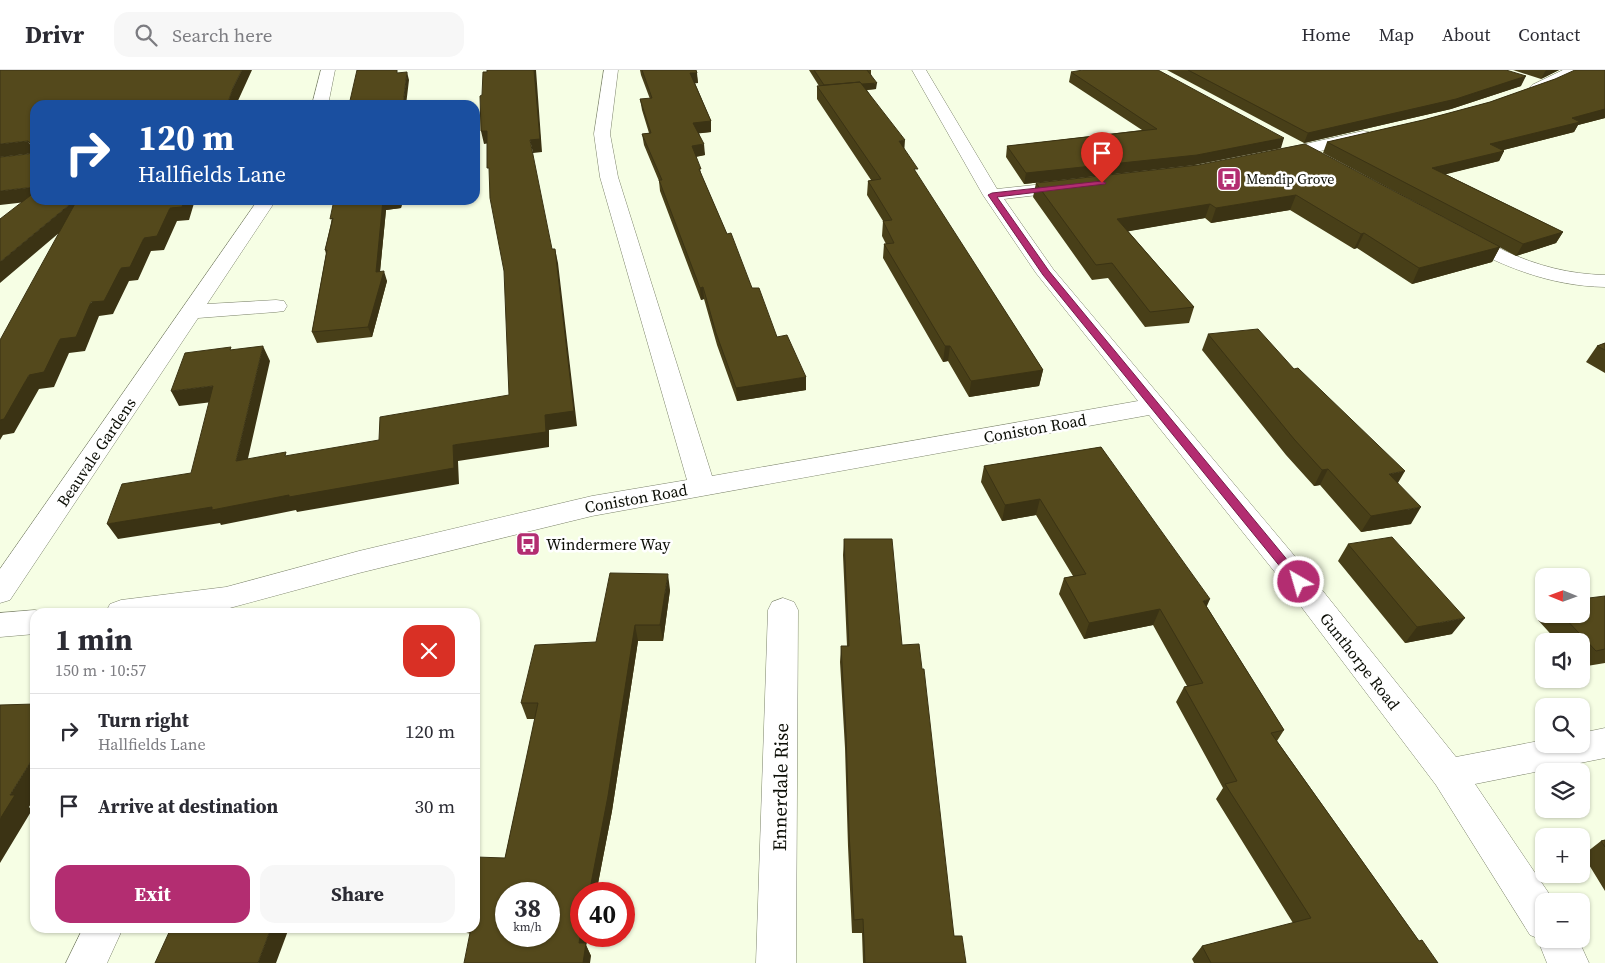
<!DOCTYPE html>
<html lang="en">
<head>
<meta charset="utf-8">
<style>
  :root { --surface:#fff; --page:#f7f7f7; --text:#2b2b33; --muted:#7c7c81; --line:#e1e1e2; --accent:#b32d71 }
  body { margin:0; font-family:"Source Serif 4",serif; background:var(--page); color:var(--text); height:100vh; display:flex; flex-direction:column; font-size:19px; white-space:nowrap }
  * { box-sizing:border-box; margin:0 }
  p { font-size:16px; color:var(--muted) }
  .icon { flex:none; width:28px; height:28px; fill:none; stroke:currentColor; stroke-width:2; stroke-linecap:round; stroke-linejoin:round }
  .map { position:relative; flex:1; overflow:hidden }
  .details { position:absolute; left:30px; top:538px; width:450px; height:325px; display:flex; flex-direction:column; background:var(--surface); border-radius:15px; box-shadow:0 1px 4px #0004 }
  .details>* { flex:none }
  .banner { position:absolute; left:30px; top:30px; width:450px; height:105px; border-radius:15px; box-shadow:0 1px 4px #0004; background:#1a4fa0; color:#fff; overflow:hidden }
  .needle { width:32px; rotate:271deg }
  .buttons { position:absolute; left:1535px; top:498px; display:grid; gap:10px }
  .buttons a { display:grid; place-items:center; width:55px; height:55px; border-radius:10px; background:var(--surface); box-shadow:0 1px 4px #0004; font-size:25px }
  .speed { position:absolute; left:495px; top:812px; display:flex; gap:10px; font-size:25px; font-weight:700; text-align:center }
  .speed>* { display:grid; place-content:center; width:65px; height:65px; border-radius:50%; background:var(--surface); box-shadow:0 1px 4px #0004; line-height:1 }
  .speed small { font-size:12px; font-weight:400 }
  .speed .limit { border:8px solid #d22; background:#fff; color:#111 }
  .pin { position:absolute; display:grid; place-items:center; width:42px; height:42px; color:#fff; margin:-51px -21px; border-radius:50% 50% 50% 0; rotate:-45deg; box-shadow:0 0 5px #0007 }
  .pin .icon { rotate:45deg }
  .me { position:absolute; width:55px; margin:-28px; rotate:322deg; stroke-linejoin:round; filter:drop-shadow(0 0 4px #0008) }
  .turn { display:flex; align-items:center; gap:18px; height:105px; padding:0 25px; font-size:22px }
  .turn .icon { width:65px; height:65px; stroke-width:2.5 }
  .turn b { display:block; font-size:35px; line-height:42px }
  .round { display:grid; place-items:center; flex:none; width:52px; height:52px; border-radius:15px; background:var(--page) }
  .head { display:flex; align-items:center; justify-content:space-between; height:85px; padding:0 25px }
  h1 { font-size:30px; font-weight:700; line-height:38px }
  .action { display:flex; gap:10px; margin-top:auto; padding:10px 25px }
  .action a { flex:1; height:58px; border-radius:15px; background:var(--accent); color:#fff; font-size:20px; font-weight:700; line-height:58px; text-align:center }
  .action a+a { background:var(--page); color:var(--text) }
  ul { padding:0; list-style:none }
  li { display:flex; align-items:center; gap:15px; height:75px; padding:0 25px; border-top:1px solid var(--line) }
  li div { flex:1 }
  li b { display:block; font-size:19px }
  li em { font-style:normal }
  header { display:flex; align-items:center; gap:30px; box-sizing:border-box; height:70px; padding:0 25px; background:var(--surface); border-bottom:1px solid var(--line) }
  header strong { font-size:24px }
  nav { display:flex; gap:28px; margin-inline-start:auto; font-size:18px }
  .search { width:350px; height:45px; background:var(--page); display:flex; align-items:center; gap:12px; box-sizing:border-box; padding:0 18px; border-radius:15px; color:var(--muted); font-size:19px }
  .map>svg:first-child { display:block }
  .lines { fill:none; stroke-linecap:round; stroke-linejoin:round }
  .minor-casing { stroke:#7d846c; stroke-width:1 }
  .minor { fill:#fff; fill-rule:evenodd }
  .wall { fill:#483f18 }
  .shaded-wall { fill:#3b3314 }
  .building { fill:#54491c; stroke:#3b3314; fill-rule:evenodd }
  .route { fill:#b32d71; stroke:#741d49 }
  .labels { text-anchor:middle; stroke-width:5; stroke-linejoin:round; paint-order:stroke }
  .far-poi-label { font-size:14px; fill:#0b0d05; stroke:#fff; text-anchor:start }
  .street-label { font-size:16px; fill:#0b0d05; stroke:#fff }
  .poi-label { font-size:16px; fill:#0b0d05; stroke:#fff; text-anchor:start }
  .near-street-label { font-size:19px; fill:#0b0d05; stroke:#fff }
</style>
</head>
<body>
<header>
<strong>Drivr</strong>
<div class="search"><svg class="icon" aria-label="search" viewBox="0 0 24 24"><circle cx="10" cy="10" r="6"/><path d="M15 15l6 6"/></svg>Search here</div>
<nav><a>Home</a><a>Map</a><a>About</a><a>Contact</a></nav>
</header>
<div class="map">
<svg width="1605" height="893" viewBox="0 0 1605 893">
  <rect width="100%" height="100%" fill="#f6fee4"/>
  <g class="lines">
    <defs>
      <path id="minor" d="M 321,0 L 335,0 L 328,35 L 312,35 Z
        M 604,0 L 618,0 L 610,64 L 618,107 L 712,406 L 1138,331 L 1036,203 L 983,125 L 912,0 L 926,0 L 997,119 L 1072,111 L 1078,112 L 1081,116 L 1078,120 L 1072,121 L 1004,129 L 1053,199 L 1298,490 L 1456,687 L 1544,670 L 1544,674 L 1581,674 L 1581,663 L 1605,658 L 1605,688 L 1475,714 L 1554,831 L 1544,831 L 1544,869 L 1578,869 L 1589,893 L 1547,893 L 1537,868 L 1530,865 L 1436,715 L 1278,506 L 1149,345 L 592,446 L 359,503 L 226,539 L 204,542 L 106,542 L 110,534 L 121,530 L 226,517 L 359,481 L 592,426 L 687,410 L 600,107 L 594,64 Z
        M 1563,0 L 1582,0 L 1580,3 L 1542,21 L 1532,21 L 1529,18 L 1532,15 Z
        M 1363,61 L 1369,62 L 1371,66 L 1369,70 L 1276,91 L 1270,90 L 1267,86 L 1270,82 Z
        M 258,130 L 276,130 L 207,234 L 276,230 L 284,231 L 287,236 L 284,241 L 276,242 L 198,248 L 10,530 L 0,533 L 0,499 Z
        M 1463,161 C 1478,165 1491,174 1505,181 C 1538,196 1569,204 1605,205 L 1605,217 C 1550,216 1504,197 1456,171 L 1453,167 L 1456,163 Z
        M 783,528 L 794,532 L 798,540 L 796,893 L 756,893 L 768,540 L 772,532 Z
        M 35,540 L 43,542 L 35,542 L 35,564 L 0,567 L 0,543 Z
        M 83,858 L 123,858 L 107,893 L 66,893 Z"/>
    </defs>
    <use href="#minor" class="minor-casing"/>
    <use href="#minor" class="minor"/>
  </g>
  <path class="wall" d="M 640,0 L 696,0 L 698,13 L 695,13 L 711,51 L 711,62 L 699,63 L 705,85 L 696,87 L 702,106 L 727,164 L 752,218 L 777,267 L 806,307 L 806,320 L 737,331 L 717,275 L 704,229 L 701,230 L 660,121 L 659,111 L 644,75 L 642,64 L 649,63 L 642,40 L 640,29 L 650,29 L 641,5 Z
    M 809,0 L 871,0 L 871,4 L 876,19 L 867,20 L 904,79 L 917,105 L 1043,300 L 1039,316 L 969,327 L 948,291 L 943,292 L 883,188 L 884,174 L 886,174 L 882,166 L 883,151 L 867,125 L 868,111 L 871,110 L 817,29 L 817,16 L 819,16 Z
    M 1167,0 L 1506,0 L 1521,16 L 1451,39 L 1304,73 Z
    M 1513,0 L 1559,0 L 1541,9 Z
    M 1605,0 L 1605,48 L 1578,55 L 1574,62 L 1503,80 L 1504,81 L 1499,91 L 1445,104 L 1563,162 L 1556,173 L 1516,186 L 1323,83 L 1327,72 L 1423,50 L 1490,32 L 1555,9 Z
    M 1071,2 L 1281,78 L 1194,95 L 1024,114 L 1006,87 L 1007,76 L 1142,60 L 1069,12 Z
    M 1198,95 L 1500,177 L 1492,192 L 1412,214 L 1357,178 L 1354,179 L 1290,140 L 1211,153 L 1205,148 L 1128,161 L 1194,237 L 1189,253 L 1145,257 L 1108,208 L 1092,210 L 1033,127 L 1036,113 Z
    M 334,130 L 403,130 L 401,138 L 386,140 L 380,201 L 387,211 L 372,267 L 317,273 L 312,262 L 326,184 L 325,180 L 331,153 Z
    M 1208,264 L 1294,299 L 1398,413 L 1411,454 L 1361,462 L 1320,415 L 1314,416 L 1286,385 L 1202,280 Z
    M 1605,273 L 1605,303 L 1586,292 L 1597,276 Z
    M 1101,377 L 1207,537 L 1284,660 L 1277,671 L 1419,871 L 1438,893 L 1194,893 L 1192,889 L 1202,876 L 1293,853 L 1216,729 L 1223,718 L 1176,632 L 1184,617 L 1187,616 L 1153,555 L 1084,569 L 1059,524 L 1064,508 L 1073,506 L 1036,445 L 1002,451 L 981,412 L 984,396 Z
    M 844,469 L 902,575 L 954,866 L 966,893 L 863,893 L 862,863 L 852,863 L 848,776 L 845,678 L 840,592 L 841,576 L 847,576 L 843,485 Z
    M 1348,474 L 1452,564 L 1405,573 L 1338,491 Z
    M 670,520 L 663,571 L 638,571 L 612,741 L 586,875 L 591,886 L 467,863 L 463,858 L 475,858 L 505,788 L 535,649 L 527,649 L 521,633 L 596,572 Z
    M 1605,526 L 1605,593 L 1581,597 L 1581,571 L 1557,571 L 1538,550 L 1544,543 L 1581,544 Z
    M 1605,770 L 1605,821 L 1583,785 L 1601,771 Z"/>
  <path class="shaded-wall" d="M 242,0 L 252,0 L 236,35 L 227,35 L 233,18 Z
    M 534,0 L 536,0 L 542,82 L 533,83 L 530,70 Z
    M 1546,0 L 1559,0 L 1541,9 Z
    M 407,2 L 409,10 L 406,35 L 403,35 Z
    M 690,3 L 697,3 L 698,13 L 691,14 Z
    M 1526,6 L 1521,16 L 1451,39 L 1304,73 L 1308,63 Z
    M 877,13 L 876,19 L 825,24 L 825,17 Z
    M 1605,39 L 1605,48 L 1578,55 L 1574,62 L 1484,85 L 1490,74 L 1572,48 Z
    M 711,51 L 711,62 L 694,64 L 693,53 Z
    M 481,61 L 487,61 L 490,73 L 484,74 Z
    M 1284,68 L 1281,78 L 1194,95 L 1024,114 L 1026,103 Z
    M 905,70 L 904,84 L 899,71 Z
    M 28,71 L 35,83 L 0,87 L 0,74 Z
    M 704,74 L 705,85 L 693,87 L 692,76 Z
    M 1504,81 L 1499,91 L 1427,109 L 1432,98 Z
    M 35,117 L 35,130 L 44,130 L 0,135 L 0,121 Z
    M 1296,125 L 1290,140 L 1211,153 L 1216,138 Z
    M 75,130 L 81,130 L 86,140 L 0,213 L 0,192 Z
    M 185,130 L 195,130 L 189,150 L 177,151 L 164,180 L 151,181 L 138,210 L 129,211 L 113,244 L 99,246 L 85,281 L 69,283 L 54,317 L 39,319 L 14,363 L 3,365 L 0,370 L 0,350 L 29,305 L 121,198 L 144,168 L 170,138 Z
    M 383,130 L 403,130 L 401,138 L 386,140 L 379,212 L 376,202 Z
    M 1210,134 L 1205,148 L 1113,164 L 1117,149 Z
    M 1563,162 L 1556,173 L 1516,186 L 1523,174 Z
    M 1364,163 L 1357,178 L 1354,179 L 1361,164 Z
    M 1500,177 L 1492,192 L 1412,214 L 1419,198 Z
    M 555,179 L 558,193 L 577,356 L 549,360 L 549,377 L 458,391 L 459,414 L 297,442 L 296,440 L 221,455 L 220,453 L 118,469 L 107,454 L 453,375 L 545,345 Z
    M 384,201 L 387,211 L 372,267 L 368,257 Z
    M 703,217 L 704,229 L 701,230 L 700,218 Z
    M 263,276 L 270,291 L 244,406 L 236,391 Z
    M 945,276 L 950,276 L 948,291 L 943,292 Z
    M 1043,300 L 1039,316 L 969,327 L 971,311 Z
    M 806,307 L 806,320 L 737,331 L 736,318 Z
    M 213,316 L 221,331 L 179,336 L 171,321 Z
    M 1328,399 L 1320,415 L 1314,416 L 1322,400 Z
    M 1405,401 L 1395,418 L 1389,404 Z
    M 1040,429 L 1036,445 L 1002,451 L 1005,435 Z
    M 1421,437 L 1411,454 L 1361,462 L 1371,446 Z
    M 668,504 L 670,520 L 663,571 L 660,555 Z
    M 1210,529 L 1203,545 L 1203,531 Z
    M 1160,539 L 1153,555 L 1084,569 L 1089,553 Z
    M 1465,548 L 1452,564 L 1405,573 L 1417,557 Z
    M 635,555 L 638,571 L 612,741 L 596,824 L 589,824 Z
    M 35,685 L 35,727 L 29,737 L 32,740 L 0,793 L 0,749 L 10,725 Z
    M 271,858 L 289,858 L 276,893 L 258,893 Z
    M 581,861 L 581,866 L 588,866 L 586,875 L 591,886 L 590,893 L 583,893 L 579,873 Z"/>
  <path class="building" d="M 0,0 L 242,0 L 233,18 L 227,35 L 35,35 L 35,117 L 0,121 L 0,87 L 28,84 L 30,83 L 30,73 L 28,71 L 0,74 Z
    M 357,0 L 397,0 L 397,3 L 407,2 L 403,35 L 349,35 Z
    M 487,0 L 534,0 L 540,69 L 530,70 L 552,179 L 555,179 L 574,341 L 545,345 L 546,362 L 453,375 L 454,398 L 289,427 L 289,425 L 212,440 L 212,437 L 107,454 L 122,414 L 191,403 L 213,316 L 171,321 L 185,283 L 231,277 L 230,280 L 263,276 L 236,391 L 286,382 L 285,386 L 379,370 L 380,347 L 509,325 L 504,201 L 490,128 L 489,98 L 487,98 L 487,61 L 481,61 L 480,26 L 482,25 L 483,2 L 487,2 Z
    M 642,0 L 696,0 L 697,3 L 690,3 L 711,51 L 693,53 L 704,74 L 692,76 L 701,99 L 699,99 L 727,164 L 731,163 L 752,218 L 759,218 L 777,267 L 787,265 L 806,307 L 736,318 L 716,263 L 703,217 L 700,218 L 659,110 L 662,110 L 642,64 L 651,63 L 640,29 L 652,28 Z
    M 814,0 L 867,0 L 877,13 L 862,14 L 860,12 L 824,15 Z
    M 1083,0 L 1158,0 L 1284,68 L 1197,85 L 1026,103 L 1007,76 L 1157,59 L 1071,2 Z
    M 1188,0 L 1506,0 L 1526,6 L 1456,29 L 1308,63 Z
    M 1575,0 L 1605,0 L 1605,39 L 1572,48 L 1580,52 L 1490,74 L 1504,81 L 1432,98 L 1563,162 L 1523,174 L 1327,72 L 1423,50 L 1490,32 L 1555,9 Z
    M 860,12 L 905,70 L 899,71 L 918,99 L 914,99 L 1043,300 L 971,311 L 950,276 L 945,276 L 884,174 L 894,173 L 883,151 L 892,150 L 868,111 L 881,109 L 817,16 Z
    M 1305,74 L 1500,177 L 1419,198 L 1364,163 L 1361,164 L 1296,125 L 1216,138 L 1210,134 L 1117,149 L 1194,237 L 1150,242 L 1112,193 L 1096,195 L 1036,113 L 1198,95 Z
    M 35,122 L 35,130 L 75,130 L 0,192 L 0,149 Z
    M 77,130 L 185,130 L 182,137 L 170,138 L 157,166 L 144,168 L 130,197 L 121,198 L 104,231 L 91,232 L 76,267 L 60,269 L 44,302 L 29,305 L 4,349 L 0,350 L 0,270 Z
    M 334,130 L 387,130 L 383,130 L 376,202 L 384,201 L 368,257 L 312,262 L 327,180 L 325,180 L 333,148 L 330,149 Z
    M 1258,259 L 1294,299 L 1298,298 L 1405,401 L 1389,404 L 1421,437 L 1371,446 L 1328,399 L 1322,400 L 1294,369 L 1208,264 Z
    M 1605,273 L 1605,280 L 1597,276 Z
    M 1101,377 L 1210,529 L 1203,531 L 1284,660 L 1271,663 L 1419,871 L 1422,870 L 1438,893 L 1211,893 L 1202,876 L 1311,848 L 1225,714 L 1237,711 L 1184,617 L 1203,613 L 1160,539 L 1089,553 L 1064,508 L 1086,504 L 1040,429 L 1005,435 L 984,396 Z
    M 1392,467 L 1465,548 L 1417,557 L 1348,474 Z
    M 844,469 L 892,469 L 902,575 L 919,574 L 922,599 L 924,599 L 954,866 L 962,866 L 966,893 L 865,893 L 863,849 L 854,850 L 849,762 L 846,663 L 841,576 L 849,576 Z
    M 610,503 L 668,504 L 660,555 L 635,555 L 608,726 L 589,824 L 581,824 L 581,861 L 579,873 L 586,873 L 583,893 L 464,893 L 471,858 L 475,858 L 475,791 L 476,787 L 505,788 L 538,633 L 521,633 L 535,575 L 596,572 ZM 506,824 L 549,824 L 549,866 L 506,866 Z
    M 1605,526 L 1605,579 L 1596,581 L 1561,544 L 1581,544 L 1581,529 Z
    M 35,634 L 35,685 L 10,725 L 15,725 L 0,749 L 0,635 Z
    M 1605,770 L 1605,777 L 1601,771 Z
    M 171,858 L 271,858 L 258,893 L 155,893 Z"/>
  <path class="route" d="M 1102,111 L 1106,113 L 1105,114 L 997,127 L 1049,201 L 1303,509 L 1305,512 L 1303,515 L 1295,515 L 1043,205 L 988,125 L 992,123 Z"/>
  <defs>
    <symbol id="bus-square" viewBox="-11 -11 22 22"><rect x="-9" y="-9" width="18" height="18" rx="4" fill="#b32d71" stroke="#fff"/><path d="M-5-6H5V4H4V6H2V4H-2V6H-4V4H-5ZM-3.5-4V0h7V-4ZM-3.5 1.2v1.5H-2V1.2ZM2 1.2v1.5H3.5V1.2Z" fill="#fff"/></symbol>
  </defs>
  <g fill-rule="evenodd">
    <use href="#bus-square" x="1215" y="95" width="28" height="28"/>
    <use href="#bus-square" x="514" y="460" width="28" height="28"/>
  </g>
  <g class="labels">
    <g class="far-poi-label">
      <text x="1246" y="114">Mendip Grove</text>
    </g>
    <g class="street-label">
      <text transform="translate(1035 358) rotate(-10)" y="6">Coniston Road</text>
      <text transform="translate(96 382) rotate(-56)" y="6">Beauvale Gardens</text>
      <text transform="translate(636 428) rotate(-10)" y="6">Coniston Road</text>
      <text transform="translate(1360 591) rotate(52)" y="6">Gunthorpe Road</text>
    </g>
    <g class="poi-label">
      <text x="546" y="480">Windermere Way</text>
    </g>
    <g class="near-street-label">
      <text transform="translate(780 717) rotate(-89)" y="7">Ennerdale Rise</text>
    </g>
  </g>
</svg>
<div class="buttons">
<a><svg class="needle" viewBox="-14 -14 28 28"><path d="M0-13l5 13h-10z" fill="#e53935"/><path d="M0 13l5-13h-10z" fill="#7c7c81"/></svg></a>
<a><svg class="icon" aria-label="sound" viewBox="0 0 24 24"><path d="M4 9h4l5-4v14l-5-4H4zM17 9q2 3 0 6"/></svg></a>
<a><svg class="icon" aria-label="search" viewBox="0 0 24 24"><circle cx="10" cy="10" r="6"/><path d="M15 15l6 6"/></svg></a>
<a><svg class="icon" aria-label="layers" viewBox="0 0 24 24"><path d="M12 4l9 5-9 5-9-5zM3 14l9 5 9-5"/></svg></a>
<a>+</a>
<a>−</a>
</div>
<div class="speed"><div>38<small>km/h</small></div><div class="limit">40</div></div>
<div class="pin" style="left:1102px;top:113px;background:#d93025"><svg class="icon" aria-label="arrive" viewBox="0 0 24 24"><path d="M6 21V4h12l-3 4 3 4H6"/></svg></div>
<svg class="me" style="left:1299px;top:512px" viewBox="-20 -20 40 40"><circle r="17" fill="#b32d71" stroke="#fff" stroke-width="3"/><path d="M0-11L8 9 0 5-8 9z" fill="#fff"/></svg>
<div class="banner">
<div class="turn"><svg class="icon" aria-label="right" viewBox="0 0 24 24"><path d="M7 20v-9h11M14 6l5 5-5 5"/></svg><div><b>120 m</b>Hallfields Lane</div></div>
</div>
<section class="details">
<div class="head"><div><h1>1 min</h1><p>150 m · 10:57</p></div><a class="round" style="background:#d93025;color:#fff"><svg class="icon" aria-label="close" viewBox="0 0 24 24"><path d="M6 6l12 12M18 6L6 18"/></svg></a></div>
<ul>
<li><svg class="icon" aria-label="right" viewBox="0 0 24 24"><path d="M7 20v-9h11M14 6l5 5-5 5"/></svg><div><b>Turn right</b><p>Hallfields Lane</p></div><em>120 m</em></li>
<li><svg class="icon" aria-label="arrive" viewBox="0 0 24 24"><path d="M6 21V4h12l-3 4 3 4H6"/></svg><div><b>Arrive at destination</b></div><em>30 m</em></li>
</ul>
<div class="action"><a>Exit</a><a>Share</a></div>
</section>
</div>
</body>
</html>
